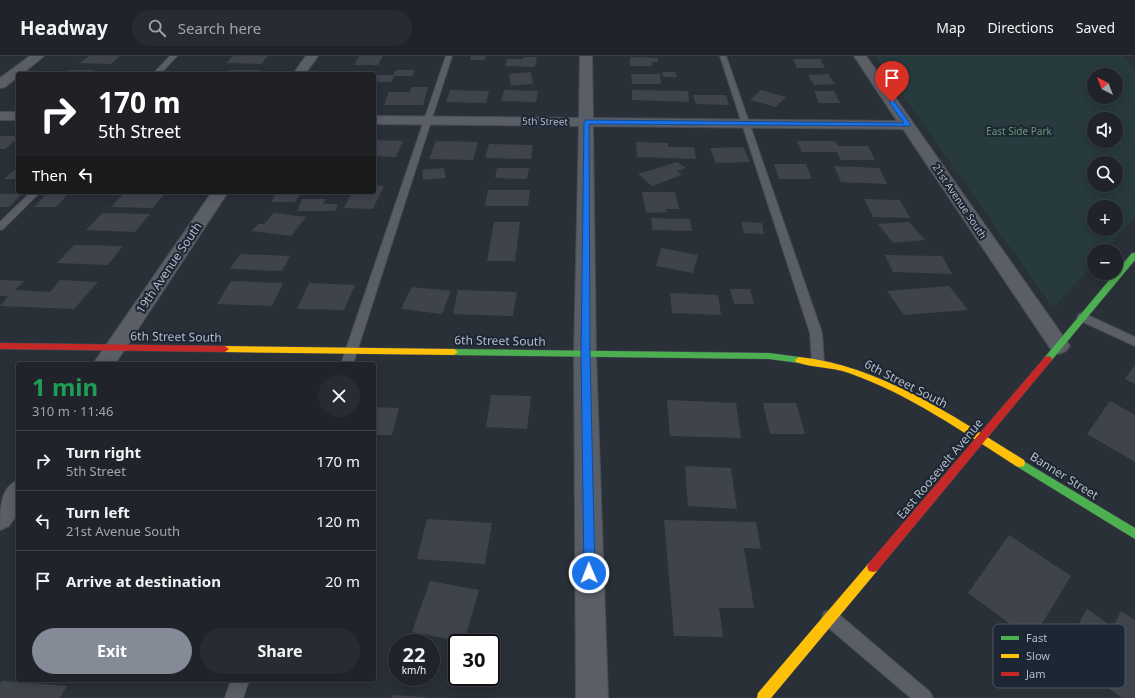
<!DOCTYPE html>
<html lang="en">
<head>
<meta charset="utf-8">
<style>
  :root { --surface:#20242a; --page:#282c32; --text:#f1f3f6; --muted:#a2a4a8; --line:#3d4147; --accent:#848b96 }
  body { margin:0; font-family:"Noto Sans",sans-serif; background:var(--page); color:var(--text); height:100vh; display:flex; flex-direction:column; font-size:15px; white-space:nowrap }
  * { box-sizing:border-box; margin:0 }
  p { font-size:13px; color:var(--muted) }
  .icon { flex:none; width:22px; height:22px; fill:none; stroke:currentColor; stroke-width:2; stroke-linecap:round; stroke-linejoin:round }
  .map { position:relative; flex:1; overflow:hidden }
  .side { position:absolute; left:16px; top:306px; width:360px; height:320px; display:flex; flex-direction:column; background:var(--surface); border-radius:4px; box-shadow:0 2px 10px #0003,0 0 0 1px var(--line) }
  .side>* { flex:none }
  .guide { position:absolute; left:16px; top:16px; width:360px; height:122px; border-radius:4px; box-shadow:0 2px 10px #0003,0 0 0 1px var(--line); background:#202124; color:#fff; overflow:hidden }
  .needle { width:26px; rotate:318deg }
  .fabs { position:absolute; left:1087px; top:12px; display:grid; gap:8px }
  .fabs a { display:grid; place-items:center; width:36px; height:36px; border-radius:50%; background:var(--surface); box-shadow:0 2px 10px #0003,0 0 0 1px var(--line); font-size:20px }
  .speed { position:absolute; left:388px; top:578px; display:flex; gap:8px; font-size:20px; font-weight:700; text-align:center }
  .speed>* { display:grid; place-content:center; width:52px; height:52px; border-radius:50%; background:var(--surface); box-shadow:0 2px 10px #0003,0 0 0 1px var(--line); line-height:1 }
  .speed small { font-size:10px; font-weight:400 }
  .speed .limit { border:2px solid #111; border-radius:6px; background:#fff; color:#111 }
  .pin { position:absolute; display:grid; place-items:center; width:34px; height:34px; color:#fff; margin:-41px -17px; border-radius:50% 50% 50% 0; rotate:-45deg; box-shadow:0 0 4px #0007 }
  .pin .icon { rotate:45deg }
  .me { position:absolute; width:44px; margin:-22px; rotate:359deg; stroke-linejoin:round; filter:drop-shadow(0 0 3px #0008) }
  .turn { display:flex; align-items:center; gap:14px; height:84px; padding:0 16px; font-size:18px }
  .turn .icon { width:52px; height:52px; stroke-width:2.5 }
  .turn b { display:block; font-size:28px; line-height:34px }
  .then { display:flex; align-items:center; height:38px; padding:0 16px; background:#0003; gap:8px; font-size:15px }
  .round { display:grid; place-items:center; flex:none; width:42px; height:42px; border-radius:21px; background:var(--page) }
  .overview { display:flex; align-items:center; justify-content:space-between; height:68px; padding:0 16px }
  h1 { font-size:24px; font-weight:700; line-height:30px; color:#1e9e55 }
  .action { display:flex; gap:8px; margin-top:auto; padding:8px 16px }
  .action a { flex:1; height:46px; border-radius:24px; background:var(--accent); color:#fff; font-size:16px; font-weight:700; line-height:46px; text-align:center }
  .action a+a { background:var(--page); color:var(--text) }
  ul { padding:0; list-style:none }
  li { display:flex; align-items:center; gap:12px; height:60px; padding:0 16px; border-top:1px solid var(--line) }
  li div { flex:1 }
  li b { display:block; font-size:15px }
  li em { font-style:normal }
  header { display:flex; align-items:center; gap:24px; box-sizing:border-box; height:56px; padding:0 20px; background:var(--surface); border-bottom:1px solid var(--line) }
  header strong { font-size:19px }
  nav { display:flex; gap:22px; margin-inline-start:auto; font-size:14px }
  .search { width:280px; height:36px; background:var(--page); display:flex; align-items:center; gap:10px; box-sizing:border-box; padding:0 14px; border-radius:22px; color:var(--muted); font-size:15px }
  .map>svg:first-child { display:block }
  .green { fill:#273a3e; fill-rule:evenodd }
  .building { fill:#3f444c }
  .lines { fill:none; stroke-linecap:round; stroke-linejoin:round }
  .lane-casing { stroke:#484c55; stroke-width:2 }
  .street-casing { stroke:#484c55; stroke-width:2 }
  .fast-casing { stroke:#484c55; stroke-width:1 }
  .slow-casing { stroke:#484c55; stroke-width:1 }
  .jam-casing { stroke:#484c55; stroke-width:1 }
  .lane { fill:#5a5e66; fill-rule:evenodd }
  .street { fill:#5a5e66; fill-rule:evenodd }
  .fast { fill:#4caf50; fill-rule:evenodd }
  .slow { fill:#ffc107; fill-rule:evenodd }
  .jam { fill:#c62828; fill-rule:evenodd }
  .route { fill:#1a73e8; stroke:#114b97 }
  .labels { text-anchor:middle; stroke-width:4; stroke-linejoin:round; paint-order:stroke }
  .far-street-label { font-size:10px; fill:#b4bcc9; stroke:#1d2633 }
  .far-park-label { font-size:10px; fill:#6b9a76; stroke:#1d2633 }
  .street-label { font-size:12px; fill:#b4bcc9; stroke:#1d2633 }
  .key { fill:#1d2633; stroke:#4a5360; stroke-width:1 }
  .key-label { font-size:11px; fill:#b4bcc9 }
</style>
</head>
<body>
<header>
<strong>Headway</strong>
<div class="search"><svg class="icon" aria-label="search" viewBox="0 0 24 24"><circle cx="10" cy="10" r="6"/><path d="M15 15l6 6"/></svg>Search here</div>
<nav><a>Map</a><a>Directions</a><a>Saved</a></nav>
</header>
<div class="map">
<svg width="1135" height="642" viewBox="0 0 1135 642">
  <rect width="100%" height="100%" fill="#2a3038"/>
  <path class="green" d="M 875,0 L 1121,0 L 1135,11 L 1135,161 L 1105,195 L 1094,195 L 1094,207 L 1053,252 ZM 1094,19 L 1116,19 L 1116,41 L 1094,41 ZM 1094,63 L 1116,63 L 1116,85 L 1094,85 ZM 1094,107 L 1116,107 L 1116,129 L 1094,129 ZM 1094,151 L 1116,151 L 1116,173 L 1094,173 Z"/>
  <path class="building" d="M 89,0 L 120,0 L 111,8 L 79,7 Z
    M 233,0 L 268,0 L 261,8 L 226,7 Z
    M 359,0 L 383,0 L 378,9 L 354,9 Z
    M 471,0 L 486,0 L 484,4 L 470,4 Z
    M 523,1 L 537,1 L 535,11 L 505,10 L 507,3 L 523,3 Z
    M 630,1 L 658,2 L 658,6 L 652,6 L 652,10 L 630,10 Z
    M 793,3 L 820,3 L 825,12 L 797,12 Z
    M 69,14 L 95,14 L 90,18 L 63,18 Z
    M 229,14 L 261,14 L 258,18 L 225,18 Z
    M 396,14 L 415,14 L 412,20 L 394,20 L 391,26 L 374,26 L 374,19 L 393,19 Z
    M 347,15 L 372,15 L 371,18 L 345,18 Z
    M 531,16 L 533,28 L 511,30 L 509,18 Z
    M 662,16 L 675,16 L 677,21 L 663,21 Z
    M 631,18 L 660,18 L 661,28 L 632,28 Z
    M 828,18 L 835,28 L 814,29 L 808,19 Z
    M 411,31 L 428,31 L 423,49 L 384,49 L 389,36 L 410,36 Z
    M 450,34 L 489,35 L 486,47 L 446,46 Z
    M 504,34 L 538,35 L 536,46 L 501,45 Z
    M 632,34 L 688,35 L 689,46 L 632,44 Z
    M 761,34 L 786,41 L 776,51 L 750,44 Z
    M 814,35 L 834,35 L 840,47 L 819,47 Z
    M 693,39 L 726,39 L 729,49 L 696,48 Z
    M 0,80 L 18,80 L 18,82 L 5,93 L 0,93 Z
    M 374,84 L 403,85 L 396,101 L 374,100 Z
    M 436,85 L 478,86 L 473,104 L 429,103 Z
    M 797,85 L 835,85 L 838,90 L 868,90 L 875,104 L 841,104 L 837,96 L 802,96 Z
    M 636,86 L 668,87 L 668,91 L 694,91 L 696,103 L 637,101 Z
    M 489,88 L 533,89 L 531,103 L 485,102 Z
    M 743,91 L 750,106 L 716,107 L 710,92 Z
    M 677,106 L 686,112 L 677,115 L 682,119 L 652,130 L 638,118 Z
    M 774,108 L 806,108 L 812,123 L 779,123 Z
    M 834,110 L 879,112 L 887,128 L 841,126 Z
    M 18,111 L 18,123 L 4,123 Z
    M 444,112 L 446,122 L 423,124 L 422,114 Z
    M 497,112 L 529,112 L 527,123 L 495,122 Z
    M 374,129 L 384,130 L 373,153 L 344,152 L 352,136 L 374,136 Z
    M 488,134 L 530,134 L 528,150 L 485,150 Z
    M 48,136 L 70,136 L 56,151 L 34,151 Z
    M 125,136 L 166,136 L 153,152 L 111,151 Z
    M 277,136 L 301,136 L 295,146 L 271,146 Z
    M 642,136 L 675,136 L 679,153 L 666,153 L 667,156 L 646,157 Z
    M 0,138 L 22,138 L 9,151 L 0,151 Z
    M 302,143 L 326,143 L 323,148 L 338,148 L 335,155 L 297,155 Z
    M 864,143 L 900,144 L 910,162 L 873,161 Z
    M 102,157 L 150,158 L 135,176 L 86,174 Z
    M 274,157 L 306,161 L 291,180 L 252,175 L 258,168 L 264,168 Z
    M 651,162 L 690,163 L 692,175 L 652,174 Z
    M 494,166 L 520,166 L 515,205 L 487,205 Z
    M 741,166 L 762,167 L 764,178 L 744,177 Z
    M 909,166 L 925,184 L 893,187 L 878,168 Z
    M 74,189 L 123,190 L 108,209 L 57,207 Z
    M 661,192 L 698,199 L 693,217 L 656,210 Z
    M 240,198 L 290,200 L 282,215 L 230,213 Z
    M 885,199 L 942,200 L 952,218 L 893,216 Z
    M 0,224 L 24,225 L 15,234 L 50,236 L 60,224 L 98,226 L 74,253 L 0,250 L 8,240 L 0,240 Z
    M 231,225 L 283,227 L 272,250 L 217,248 Z
    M 309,227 L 355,229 L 344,254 L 297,253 Z
    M 949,230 L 968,254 L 904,259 L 887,235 Z
    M 412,231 L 451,235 L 442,258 L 401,253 Z
    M 730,233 L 750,233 L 754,248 L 734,248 Z
    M 458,234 L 517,236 L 513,260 L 453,258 Z
    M 670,237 L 718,239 L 721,259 L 672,257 Z
    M 1135,309 L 1135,328 L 1125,323 Z
    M 491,339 L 531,340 L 527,373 L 486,371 Z
    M 667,344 L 736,347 L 741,382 L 670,380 Z
    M 1110,345 L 1135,359 L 1135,406 L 1087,378 Z
    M 763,347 L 796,347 L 805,378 L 770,378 Z
    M 374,351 L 399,352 L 392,379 L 374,379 Z
    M 685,410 L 731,412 L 737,453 L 688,450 Z
    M 427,463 L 492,467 L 485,508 L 417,503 Z
    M 664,464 L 756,466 L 761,493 L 744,492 L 754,552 L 719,552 L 723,581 L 674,580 Z
    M 1009,479 L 1071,520 L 1032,584 L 968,537 Z
    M 430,525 L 479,534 L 464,586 L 412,576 Z
    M 1087,553 L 1113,571 L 1121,555 L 1135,564 L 1135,642 L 1122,642 L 1062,597 Z
    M 2,625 L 67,630 L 60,642 L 0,642 L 0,628 Z
    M 392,639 L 426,641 L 425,642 L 391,642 Z"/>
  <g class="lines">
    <defs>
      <path id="lane" d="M 170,0 L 177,0 L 160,18 L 153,18 Z
        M 446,0 L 452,0 L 353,308 L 341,308 Z
        M 720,0 L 726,0 L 822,277 L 824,306 L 822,309 L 818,310 L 814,309 L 812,306 L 810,277 Z
        M 31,136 L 40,136 L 3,173 L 0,174 L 0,166 Z
        M 1083,257 L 1135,281 L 1135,290 L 1079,264 L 1077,261 L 1079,258 Z
        M 830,554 L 836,556 L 930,636 L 933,642 L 911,642 L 824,568 L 822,562 L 824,556 Z
        M 231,624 L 249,624 L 243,642 L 225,642 Z"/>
      <path id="street" d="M 30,0 L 44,0 L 22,18 L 18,18 L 18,21 L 5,31 L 0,32 L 0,22 Z
        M 306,0 L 318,0 L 305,18 L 293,18 Z
        M 580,0 L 592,0 L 593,62 L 897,65 L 854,0 L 866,0 L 1070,290 L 1066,295 L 1059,298 L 1052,295 L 903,73 L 593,70 L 596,298 L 608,642 L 576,642 L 574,298 L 579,70 L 374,68 L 374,60 L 579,62 Z
        M 0,56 L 18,56 L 18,64 L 0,64 Z
        M 212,136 L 228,136 L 115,308 L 93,308 Z
        M 18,424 L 18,457 L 9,470 L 0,474 C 0,453 0,432 18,424 Z"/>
      <path id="fast" d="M 1132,197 L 1135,197 L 1135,204 L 1051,305 L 1045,305 L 1044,303 L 1045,301 Z
        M 454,293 L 769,297 L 799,301 L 803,304 L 799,307 L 769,303 L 454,299 L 450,296 Z
        M 1020,403 L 1135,472 L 1135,483 L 1016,410 L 1015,407 L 1016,404 Z"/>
      <path id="slow" d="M 225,290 L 454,293 L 458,296 L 454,299 L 225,296 L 221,293 Z
        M 799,301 C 882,310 954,361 1024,404 L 1025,407 L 1024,410 L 1020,411 L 1016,410 C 963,376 909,338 849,317 C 832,311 813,312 796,306 L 795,304 Z
        M 873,506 L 877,507 L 879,511 L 877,515 L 771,642 L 757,642 L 758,637 L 869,507 Z"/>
      <path id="jam" d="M 0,287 L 225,290 L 229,293 L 225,296 L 0,293 Z
        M 1048,300 L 1051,301 L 1052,303 L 1051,305 L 877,515 L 873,516 L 869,515 L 867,511 L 869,507 L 1045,301 Z"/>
    </defs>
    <use href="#lane" class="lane-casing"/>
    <use href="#street" class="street-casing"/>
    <use href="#fast" class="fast-casing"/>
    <use href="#slow" class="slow-casing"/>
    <use href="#jam" class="jam-casing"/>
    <use href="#lane" class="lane"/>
    <use href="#street" class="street"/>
    <use href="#fast" class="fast"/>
    <use href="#slow" class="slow"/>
    <use href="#jam" class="jam"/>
  </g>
  <path class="route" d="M 892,44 L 894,45 L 911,69 L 910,70 L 589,68 L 590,298 L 595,517 L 593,521 L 589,523 L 585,521 L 584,517 L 581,298 L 584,66 L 586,64 L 904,67 L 889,46 Z"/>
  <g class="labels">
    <g class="far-street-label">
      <text transform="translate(545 65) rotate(1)" y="4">5th Street</text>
      <text transform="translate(960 145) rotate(56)" y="4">21st Avenue South</text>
    </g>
    <g class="far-park-label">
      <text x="1019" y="79">East Side Park</text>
    </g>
    <g class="street-label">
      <text transform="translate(169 212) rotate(-56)" y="4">19th Avenue South</text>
      <text transform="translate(176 281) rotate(1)" y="4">6th Street South</text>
      <text transform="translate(500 285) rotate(1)" y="4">6th Street South</text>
      <text transform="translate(906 328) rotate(27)" y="4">6th Street South</text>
      <text transform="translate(940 413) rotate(-50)" y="4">East Roosevelt Avenue</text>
      <text transform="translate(1064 420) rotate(32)" y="4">Banner Street</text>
    </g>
  </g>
  <rect x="993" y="568" width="132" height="64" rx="6" class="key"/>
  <rect x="1001" y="580" width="18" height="4" fill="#4caf50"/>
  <rect x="1001" y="598" width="18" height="4" fill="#ffc107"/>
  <rect x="1001" y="616" width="18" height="4" fill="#c62828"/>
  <g class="key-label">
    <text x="1026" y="586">Fast</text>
    <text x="1026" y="604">Slow</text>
    <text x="1026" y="622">Jam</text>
  </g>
</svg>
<div class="fabs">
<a><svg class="needle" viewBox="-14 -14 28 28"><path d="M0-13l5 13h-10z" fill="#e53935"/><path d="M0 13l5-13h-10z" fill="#a2a4a8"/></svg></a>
<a><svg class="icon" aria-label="sound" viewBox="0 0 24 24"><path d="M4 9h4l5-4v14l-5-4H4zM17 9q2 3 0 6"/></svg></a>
<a><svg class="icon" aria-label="search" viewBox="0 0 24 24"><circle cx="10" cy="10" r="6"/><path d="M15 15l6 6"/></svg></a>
<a>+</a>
<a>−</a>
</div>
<div class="speed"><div>22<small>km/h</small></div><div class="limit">30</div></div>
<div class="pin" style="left:892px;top:46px;background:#d93025"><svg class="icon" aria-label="arrive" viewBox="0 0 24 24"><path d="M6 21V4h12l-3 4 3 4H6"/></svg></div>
<svg class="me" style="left:589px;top:517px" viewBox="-20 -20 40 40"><circle r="17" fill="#1a73e8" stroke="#fff" stroke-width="3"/><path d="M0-11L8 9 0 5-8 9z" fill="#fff"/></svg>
<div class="guide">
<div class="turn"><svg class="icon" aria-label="right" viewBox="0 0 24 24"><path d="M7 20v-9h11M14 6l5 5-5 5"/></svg><div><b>170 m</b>5th Street</div></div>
<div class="then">Then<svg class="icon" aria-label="left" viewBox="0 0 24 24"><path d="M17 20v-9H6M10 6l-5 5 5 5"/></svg></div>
</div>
<section class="side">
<div class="overview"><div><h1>1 min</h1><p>310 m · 11:46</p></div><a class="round"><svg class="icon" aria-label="close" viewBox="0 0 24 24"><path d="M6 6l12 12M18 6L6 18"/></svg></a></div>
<ul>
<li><svg class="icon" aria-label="right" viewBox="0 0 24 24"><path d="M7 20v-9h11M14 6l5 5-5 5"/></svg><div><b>Turn right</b><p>5th Street</p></div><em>170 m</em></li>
<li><svg class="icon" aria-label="left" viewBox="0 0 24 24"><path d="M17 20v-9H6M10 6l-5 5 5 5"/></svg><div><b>Turn left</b><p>21st Avenue South</p></div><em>120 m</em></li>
<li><svg class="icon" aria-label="arrive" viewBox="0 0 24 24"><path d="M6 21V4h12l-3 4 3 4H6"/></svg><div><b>Arrive at destination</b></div><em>20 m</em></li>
</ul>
<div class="action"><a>Exit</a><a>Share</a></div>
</section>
</div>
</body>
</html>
